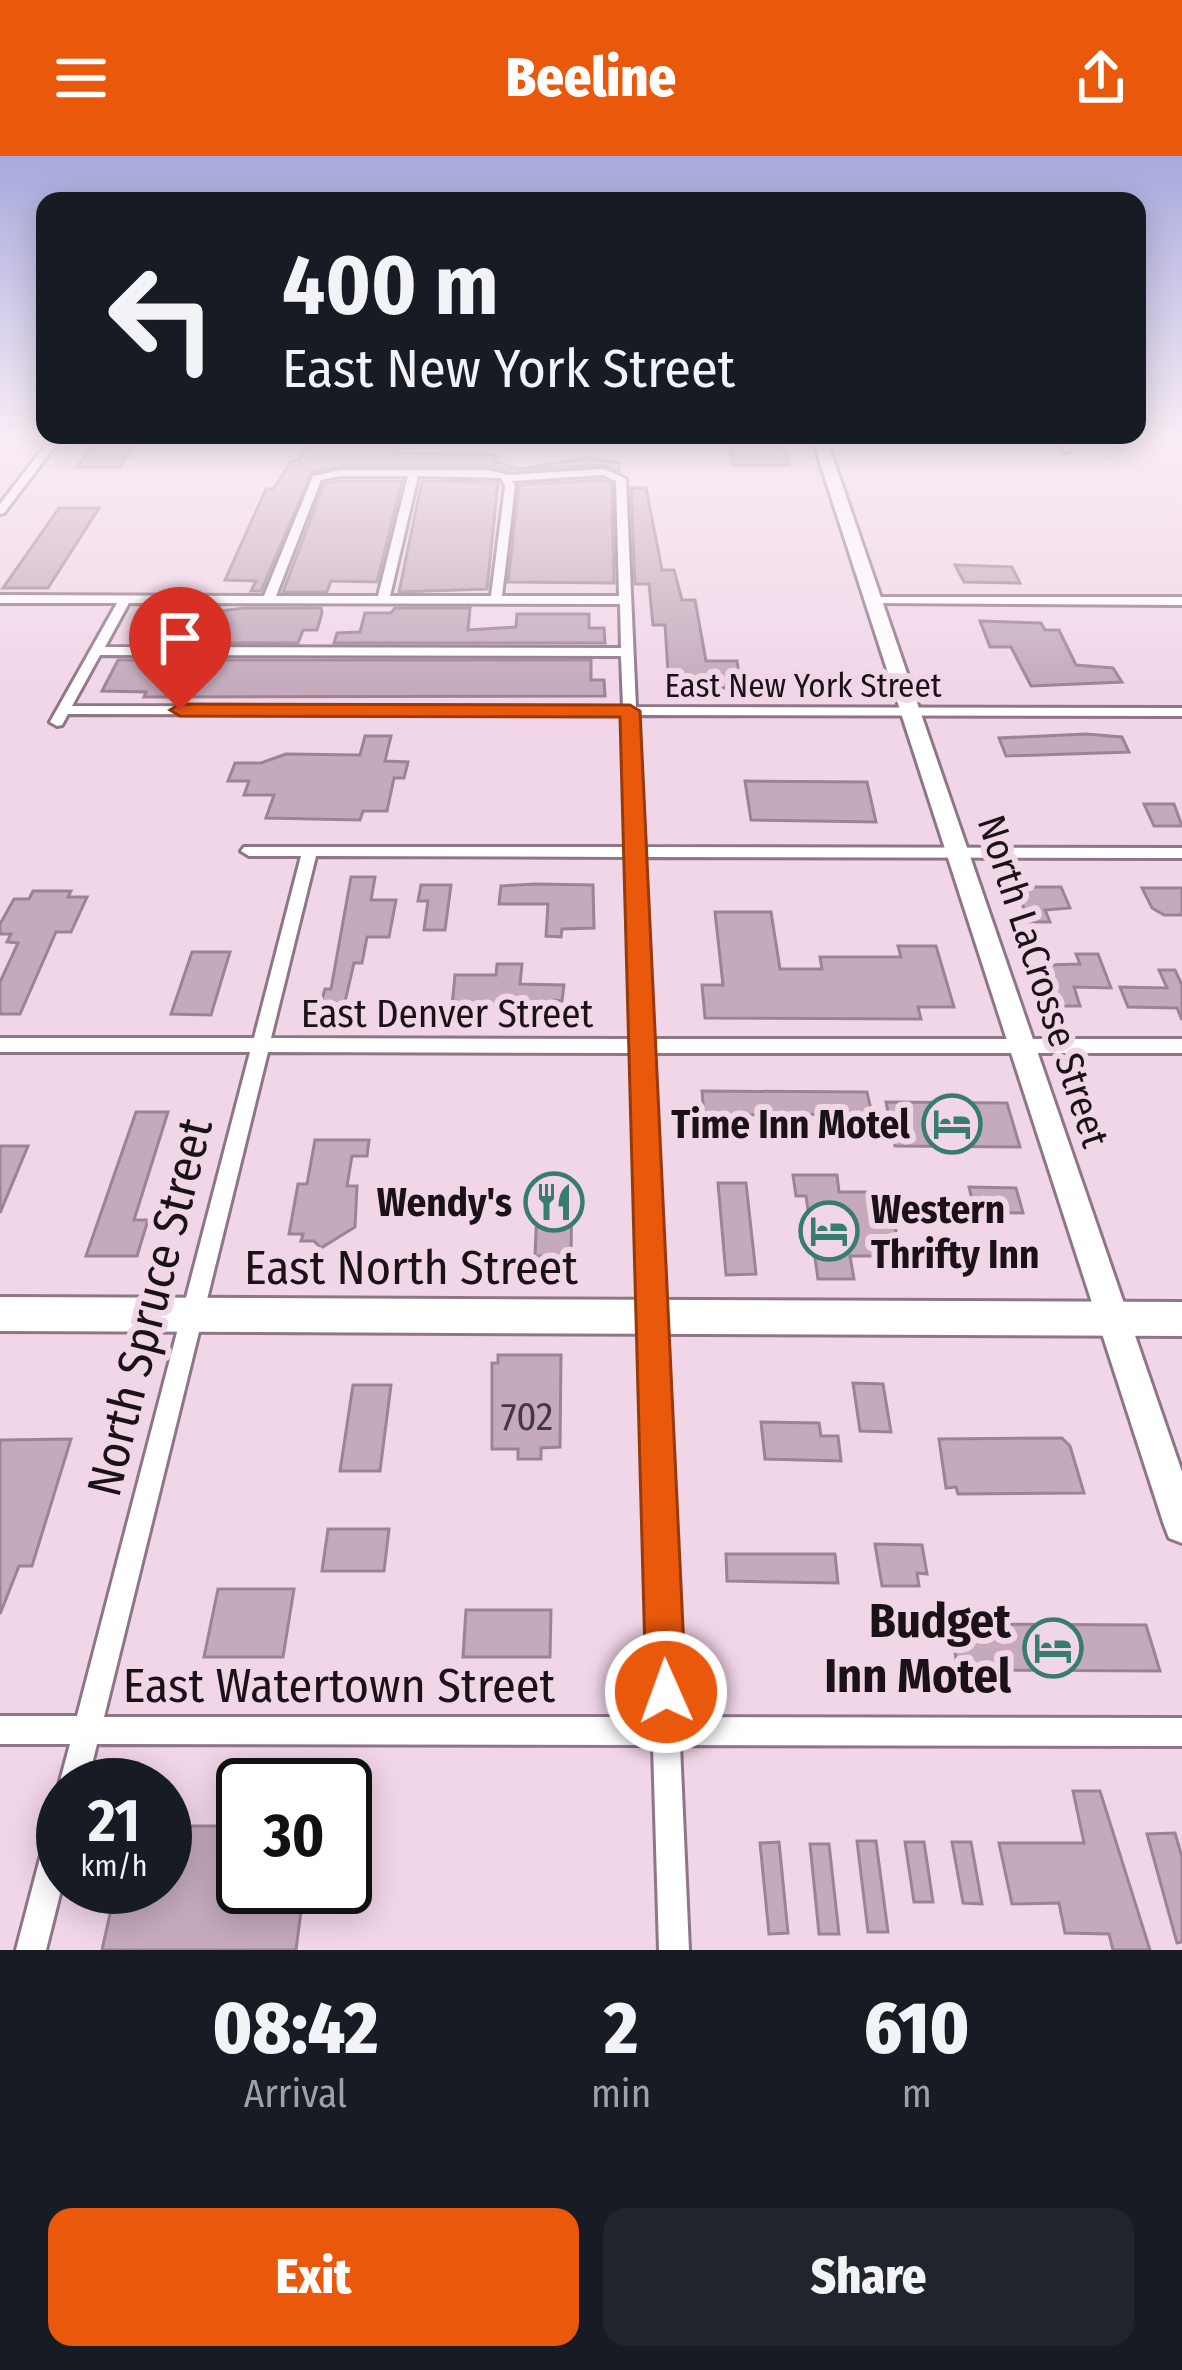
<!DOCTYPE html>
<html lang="en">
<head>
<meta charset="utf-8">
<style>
  :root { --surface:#171b24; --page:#20242c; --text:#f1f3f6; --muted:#9ea1a6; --accent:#ea580c }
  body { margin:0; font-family:"Fira Sans Condensed",sans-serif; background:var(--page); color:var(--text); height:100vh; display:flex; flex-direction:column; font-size:45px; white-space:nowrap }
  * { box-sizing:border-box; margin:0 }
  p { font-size:39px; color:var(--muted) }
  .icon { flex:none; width:66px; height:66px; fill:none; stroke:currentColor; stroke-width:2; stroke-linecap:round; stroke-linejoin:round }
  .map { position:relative; height:1794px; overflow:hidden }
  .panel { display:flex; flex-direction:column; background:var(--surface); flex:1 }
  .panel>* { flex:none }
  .guide { position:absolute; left:36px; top:36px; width:1110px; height:252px; border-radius:24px; box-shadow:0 6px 30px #0003; background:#171b24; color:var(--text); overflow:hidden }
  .speed { position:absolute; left:36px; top:1602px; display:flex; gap:24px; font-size:60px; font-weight:700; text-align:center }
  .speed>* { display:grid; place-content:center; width:156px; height:156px; border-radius:50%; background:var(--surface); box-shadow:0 6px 30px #0003; line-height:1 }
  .speed small { font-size:30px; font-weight:400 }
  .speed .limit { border:6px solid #111; border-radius:18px; background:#fff; color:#111 }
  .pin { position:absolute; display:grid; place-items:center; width:102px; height:102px; color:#fff; margin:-123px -51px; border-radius:50% 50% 50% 0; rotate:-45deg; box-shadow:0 0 12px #0007 }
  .pin .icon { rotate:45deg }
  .me { position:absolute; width:132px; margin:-66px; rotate:358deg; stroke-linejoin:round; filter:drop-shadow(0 0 9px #0008) }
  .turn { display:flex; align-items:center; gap:42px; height:252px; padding:0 48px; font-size:54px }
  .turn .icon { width:156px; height:156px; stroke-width:2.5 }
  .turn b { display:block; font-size:84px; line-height:102px }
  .eta { display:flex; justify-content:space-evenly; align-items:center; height:204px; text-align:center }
  .eta b { font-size:72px; font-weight:800; line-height:84px }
  .action { display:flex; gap:24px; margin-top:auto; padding:24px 48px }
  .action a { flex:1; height:138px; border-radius:24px; background:var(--accent); color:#fff; font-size:48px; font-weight:800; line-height:138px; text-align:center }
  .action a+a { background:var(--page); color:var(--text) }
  header { display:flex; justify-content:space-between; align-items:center; height:156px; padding:0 48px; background:var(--accent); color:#fff; font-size:54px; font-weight:800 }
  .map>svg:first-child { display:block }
  .building { fill:#c4aabb; stroke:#9d8494; stroke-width:3 }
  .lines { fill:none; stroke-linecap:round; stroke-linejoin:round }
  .street-casing { stroke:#8f7687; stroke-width:6 }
  .secondary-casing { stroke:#8f7687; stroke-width:6 }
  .primary-casing { stroke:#8f7687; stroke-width:6 }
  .street { fill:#fff; fill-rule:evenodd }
  .secondary { fill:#fff; fill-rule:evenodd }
  .primary { fill:#fff; fill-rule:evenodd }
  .route { fill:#ea580c; stroke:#983908; stroke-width:3 }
  .labels { text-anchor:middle; stroke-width:12; stroke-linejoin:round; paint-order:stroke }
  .far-street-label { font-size:33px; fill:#1b1218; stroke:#f1d6e8 }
  .street-label { font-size:39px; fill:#1b1218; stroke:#f1d6e8 }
  .poi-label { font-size:39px; font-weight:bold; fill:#1b1218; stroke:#f1d6e8; text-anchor:end }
  .near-number-label { font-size:39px; fill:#453841 }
  .near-street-label { font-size:48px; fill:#1b1218; stroke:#f1d6e8 }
  .near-poi-label { font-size:48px; font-weight:bold; fill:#1b1218; stroke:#f1d6e8; text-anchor:end }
</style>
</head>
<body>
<header><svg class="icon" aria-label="menu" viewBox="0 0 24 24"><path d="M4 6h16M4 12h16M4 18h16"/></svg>Beeline<svg class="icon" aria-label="share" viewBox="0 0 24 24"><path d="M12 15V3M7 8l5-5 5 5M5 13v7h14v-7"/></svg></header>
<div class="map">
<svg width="1182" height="1794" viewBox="0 0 1182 1794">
  <rect width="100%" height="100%" fill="#f1d6e8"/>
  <path class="building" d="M 97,282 L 139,282 L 120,311 L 77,311 Z
    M 309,282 L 398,282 L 394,297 L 496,299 L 495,305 L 519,313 L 588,302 L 619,307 L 619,315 L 604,309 L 509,314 L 487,310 L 340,310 L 312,316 L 261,435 L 251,435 L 256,425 L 225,424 L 266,333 L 273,333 L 291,306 L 299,304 Z
    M 728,282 L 782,282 L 789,309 L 733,309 Z
    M 602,324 L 612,328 L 614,427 L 508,426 L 519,329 Z
    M 340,325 L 402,325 L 377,426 L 331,425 L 327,436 L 283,436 L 324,328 Z
    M 422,325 L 498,326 L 487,433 L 399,436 Z
    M 631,332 L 646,332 L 662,414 L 674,414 L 682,444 L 695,444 L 706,505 L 737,505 L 741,532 L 669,532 L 665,469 L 653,469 L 649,428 L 635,428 Z
    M 59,352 L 99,352 L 48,432 L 3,432 Z
    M 955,409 L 1012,411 L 1020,427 L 964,426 Z
    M 244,452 L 321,452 L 322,457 L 317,474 L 303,474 L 298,487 L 143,487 L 157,461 L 218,462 L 221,455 Z
    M 395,452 L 470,452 L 468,474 L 516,471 L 517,458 L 589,458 L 589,472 L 604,472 L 605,487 L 334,487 L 337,477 L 360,476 L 365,457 L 391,457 Z
    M 980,465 L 1041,467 L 1045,474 L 1059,474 L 1076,509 L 1113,512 L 1122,526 L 1031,530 L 1011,491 L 990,491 Z
    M 118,504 L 591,504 L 591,524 L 604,524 L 605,540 L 144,541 L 146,536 L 102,535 Z
    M 1086,578 L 1122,581 L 1129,596 L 1006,600 L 999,582 Z
    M 365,580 L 391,580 L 385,605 L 408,606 L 404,622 L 394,622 L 387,655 L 363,655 L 360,664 L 266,662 L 274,639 L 244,639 L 249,625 L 228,625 L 235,607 L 261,607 L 286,598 L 360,599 Z
    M 745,625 L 867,626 L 876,666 L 751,664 Z
    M 1144,648 L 1174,648 L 1182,670 L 1154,670 Z
    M 351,721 L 375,721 L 371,744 L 396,744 L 389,781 L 367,781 L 362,807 L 354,807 L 344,850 L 320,850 L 325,833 L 331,833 Z
    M 536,728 L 593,729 L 594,772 L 562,773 L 561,781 L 546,780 L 548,748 L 499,748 L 501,730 Z
    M 421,729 L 451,729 L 445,774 L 424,774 L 428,745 L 418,745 Z
    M 1016,731 L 1061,731 L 1070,752 L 1045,754 L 1050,766 L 1029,766 Z
    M 1142,732 L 1182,732 L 1182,759 L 1164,759 L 1152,752 Z
    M 33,735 L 71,735 L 68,741 L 87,741 L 71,776 L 56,776 L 20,858 L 0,858 L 0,826 L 18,787 L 7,786 L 11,778 L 0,778 L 0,768 L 14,743 L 29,743 Z
    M 715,756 L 771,756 L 780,813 L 822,813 L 820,801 L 901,801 L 898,790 L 936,790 L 954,851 L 918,851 L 921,863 L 705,862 L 702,829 L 723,829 Z
    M 192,796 L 230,796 L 211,859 L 171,858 Z
    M 1076,798 L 1098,798 L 1111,832 L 1074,831 L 1080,850 L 1059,850 L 1047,809 L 1080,808 Z
    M 497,808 L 522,808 L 520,828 L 564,829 L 562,845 L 554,844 L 553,850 L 452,850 L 455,819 L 496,819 Z
    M 1159,814 L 1175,814 L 1182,829 L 1182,864 L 1177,852 L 1128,851 L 1120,831 L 1167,832 Z
    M 702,935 L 867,936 L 872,958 L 704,959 Z
    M 886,946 L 1007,947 L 1020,991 L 895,990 Z
    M 136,956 L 168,956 L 134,1064 L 148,1064 L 137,1100 L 86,1100 Z
    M 315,984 L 369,984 L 367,1000 L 352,1000 L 347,1030 L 357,1030 L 355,1071 L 321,1092 L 314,1085 L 301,1085 L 303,1078 L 289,1078 L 298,1028 L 307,1028 Z
    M 0,990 L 28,990 L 0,1057 Z
    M 793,1019 L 837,1019 L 839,1036 L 888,1036 L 901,1100 L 850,1100 L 854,1123 L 818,1123 L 806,1040 L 796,1040 Z
    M 538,1027 L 572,1027 L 571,1100 L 535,1100 Z
    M 718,1027 L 746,1027 L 756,1118 L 726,1119 Z
    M 969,1031 L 1016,1032 L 1023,1057 L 975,1056 Z
    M 498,1199 L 561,1199 L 560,1291 L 541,1292 L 541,1303 L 518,1303 L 518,1293 L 492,1293 L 492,1207 L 498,1207 Z
    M 853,1227 L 883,1228 L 891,1276 L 860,1275 Z
    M 353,1229 L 391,1229 L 380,1315 L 340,1315 Z
    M 761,1266 L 819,1267 L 821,1280 L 838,1280 L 841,1305 L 765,1303 Z
    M 1062,1282 L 1070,1290 L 1084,1337 L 958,1338 L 956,1331 L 946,1332 L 939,1283 Z
    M 71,1283 L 32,1410 L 19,1410 L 0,1458 L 0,1284 Z
    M 328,1373 L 389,1373 L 384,1415 L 322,1415 Z
    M 875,1388 L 922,1389 L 927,1418 L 917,1417 L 919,1430 L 882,1430 Z
    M 726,1398 L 835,1398 L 838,1427 L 727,1425 Z
    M 218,1433 L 294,1433 L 283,1501 L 204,1501 Z
    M 466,1454 L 551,1454 L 550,1501 L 463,1501 Z
    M 950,1468 L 1146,1469 L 1160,1515 L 958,1514 Z
    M 1073,1635 L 1100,1635 L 1150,1794 L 1113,1794 L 1109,1778 L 1065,1777 L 1059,1747 L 1012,1748 L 999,1687 L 1084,1687 Z
    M 165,1670 L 240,1670 L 227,1747 L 302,1747 L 296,1794 L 102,1794 L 116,1731 L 165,1731 Z
    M 1175,1677 L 1182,1701 L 1182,1786 L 1177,1787 L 1147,1678 Z
    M 857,1685 L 876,1685 L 888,1776 L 868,1776 Z
    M 779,1686 L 788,1777 L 769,1778 L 760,1687 Z
    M 905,1686 L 924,1686 L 933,1746 L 914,1746 Z
    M 952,1686 L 971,1686 L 982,1748 L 963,1747 Z
    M 810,1688 L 829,1688 L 839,1778 L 819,1778 Z"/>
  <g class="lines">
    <defs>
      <path id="street" d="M 51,282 L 61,282 L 4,357 L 0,358 L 0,348 Z
        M 1054,282 L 1064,282 L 1070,295 L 1064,295 Z
        M 604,313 L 626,323 L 636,551 L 1182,552 L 1182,560 L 636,559 L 642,691 L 1182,692 L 1182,702 L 642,701 L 650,883 L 1182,883 L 1182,897 L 651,897 L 679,1561 L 1182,1562 L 1182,1590 L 680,1589 L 689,1794 L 659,1794 L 653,1589 L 97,1588 L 87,1629 L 63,1629 L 63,1639 L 59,1629 L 70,1588 L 0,1588 L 0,1560 L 77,1560 L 250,896 L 0,896 L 0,882 L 254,882 L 301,700 L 249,700 L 241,695 L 244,691 L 627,691 L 623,559 L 68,558 L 62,569 L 57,570 L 50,566 L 117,447 L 0,447 L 0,439 L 264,440 L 313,320 L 340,314 L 487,314 L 509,319 ZM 603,319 L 616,325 L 619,440 L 502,440 L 515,330 L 512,325 ZM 340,320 L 408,320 L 378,440 L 276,440 L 321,324 ZM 418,320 L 501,322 L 505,330 L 491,440 L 390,440 ZM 129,447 L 620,448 L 621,492 L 105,491 ZM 100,499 L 621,500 L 623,551 L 72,550 ZM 316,700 L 627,701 L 632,883 L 271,882 ZM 268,896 L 633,897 L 652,1561 L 104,1561 Z
        M 874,441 L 1182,441 L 1182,449 L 870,447 L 868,445 Z
        M 63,1654 L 63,1726 L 46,1794 L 16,1794 L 49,1668 L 53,1658 Z"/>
      <path id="secondary" d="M 812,282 L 826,282 L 1182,1316 L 1182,1387 L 1169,1382 L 1164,1369 Z"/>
      <path id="primary" d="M 0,1141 L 1182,1146 L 1182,1180 L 0,1175 Z"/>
    </defs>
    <use href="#street" class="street-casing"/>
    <use href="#secondary" class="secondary-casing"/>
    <use href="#primary" class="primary-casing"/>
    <use href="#street" class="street"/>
    <use href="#secondary" class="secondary"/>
    <use href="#primary" class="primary"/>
  </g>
  <linearGradient id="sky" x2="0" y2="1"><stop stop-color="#a6a9dd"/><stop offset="0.53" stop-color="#f9edf5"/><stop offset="1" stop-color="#f9edf5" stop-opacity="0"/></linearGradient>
  <rect width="1182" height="533" fill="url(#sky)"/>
  <path class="route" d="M 630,549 L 640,555 L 686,1536 L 680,1550 L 666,1556 L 652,1550 L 646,1536 L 620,561 L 180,560 L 170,554 L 180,548 Z"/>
  <defs>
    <symbol id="hotel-ring" viewBox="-11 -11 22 22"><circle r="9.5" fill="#f1d6e8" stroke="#387c6e" stroke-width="1.5"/><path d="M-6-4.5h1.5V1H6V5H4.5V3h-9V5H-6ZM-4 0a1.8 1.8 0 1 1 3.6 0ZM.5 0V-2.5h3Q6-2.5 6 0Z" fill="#387c6e"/></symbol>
    <symbol id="restaurant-ring" viewBox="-11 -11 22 22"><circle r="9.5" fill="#f1d6e8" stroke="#387c6e" stroke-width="1.5"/><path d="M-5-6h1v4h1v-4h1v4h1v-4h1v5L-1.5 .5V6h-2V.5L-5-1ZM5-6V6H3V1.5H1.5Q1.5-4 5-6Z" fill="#387c6e"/></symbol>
  </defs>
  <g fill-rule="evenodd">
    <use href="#hotel-ring" x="919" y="935" width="66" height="66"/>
    <use href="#restaurant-ring" x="521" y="1013" width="66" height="66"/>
    <use href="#hotel-ring" x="796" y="1042" width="66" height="66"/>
    <use href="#hotel-ring" x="1020" y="1459" width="66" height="66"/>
  </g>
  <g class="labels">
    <g class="far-street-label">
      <text x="803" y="541">East New York Street</text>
    </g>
    <g class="street-label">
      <text transform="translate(1044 825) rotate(72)" y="14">North LaCrosse Street</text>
      <text x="447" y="871">East Denver Street</text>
    </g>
    <g class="poi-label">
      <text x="910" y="982">Time Inn Motel</text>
      <text x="512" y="1060">Wendy's</text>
      <text x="871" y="1067" text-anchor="start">Western<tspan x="871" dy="45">Thrifty Inn</tspan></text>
    </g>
    <g class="near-number-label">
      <text x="527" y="1274">702</text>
    </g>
    <g class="near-street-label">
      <text x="411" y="1128">East North Street</text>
      <text transform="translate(149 1151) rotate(-76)" y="17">North Spruce Street</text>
      <text x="339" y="1546">East Watertown Street</text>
    </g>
    <g class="near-poi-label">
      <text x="1011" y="1481">Budget<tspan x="1011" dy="55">Inn Motel</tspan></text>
    </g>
  </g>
</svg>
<div class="speed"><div>21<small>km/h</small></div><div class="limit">30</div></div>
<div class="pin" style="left:180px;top:554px;background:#d93025"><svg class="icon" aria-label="arrive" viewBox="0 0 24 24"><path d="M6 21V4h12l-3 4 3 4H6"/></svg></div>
<svg class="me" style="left:666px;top:1536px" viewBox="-20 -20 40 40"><circle r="17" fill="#ea580c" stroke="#fff" stroke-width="3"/><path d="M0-11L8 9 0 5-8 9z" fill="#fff"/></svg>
<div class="guide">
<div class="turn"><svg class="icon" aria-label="left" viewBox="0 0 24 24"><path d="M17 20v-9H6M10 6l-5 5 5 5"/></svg><div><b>400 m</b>East New York Street</div></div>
</div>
</div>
<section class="panel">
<div class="eta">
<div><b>08:42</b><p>Arrival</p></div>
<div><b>2</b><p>min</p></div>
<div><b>610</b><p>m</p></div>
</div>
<div class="action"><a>Exit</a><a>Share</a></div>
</section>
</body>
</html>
